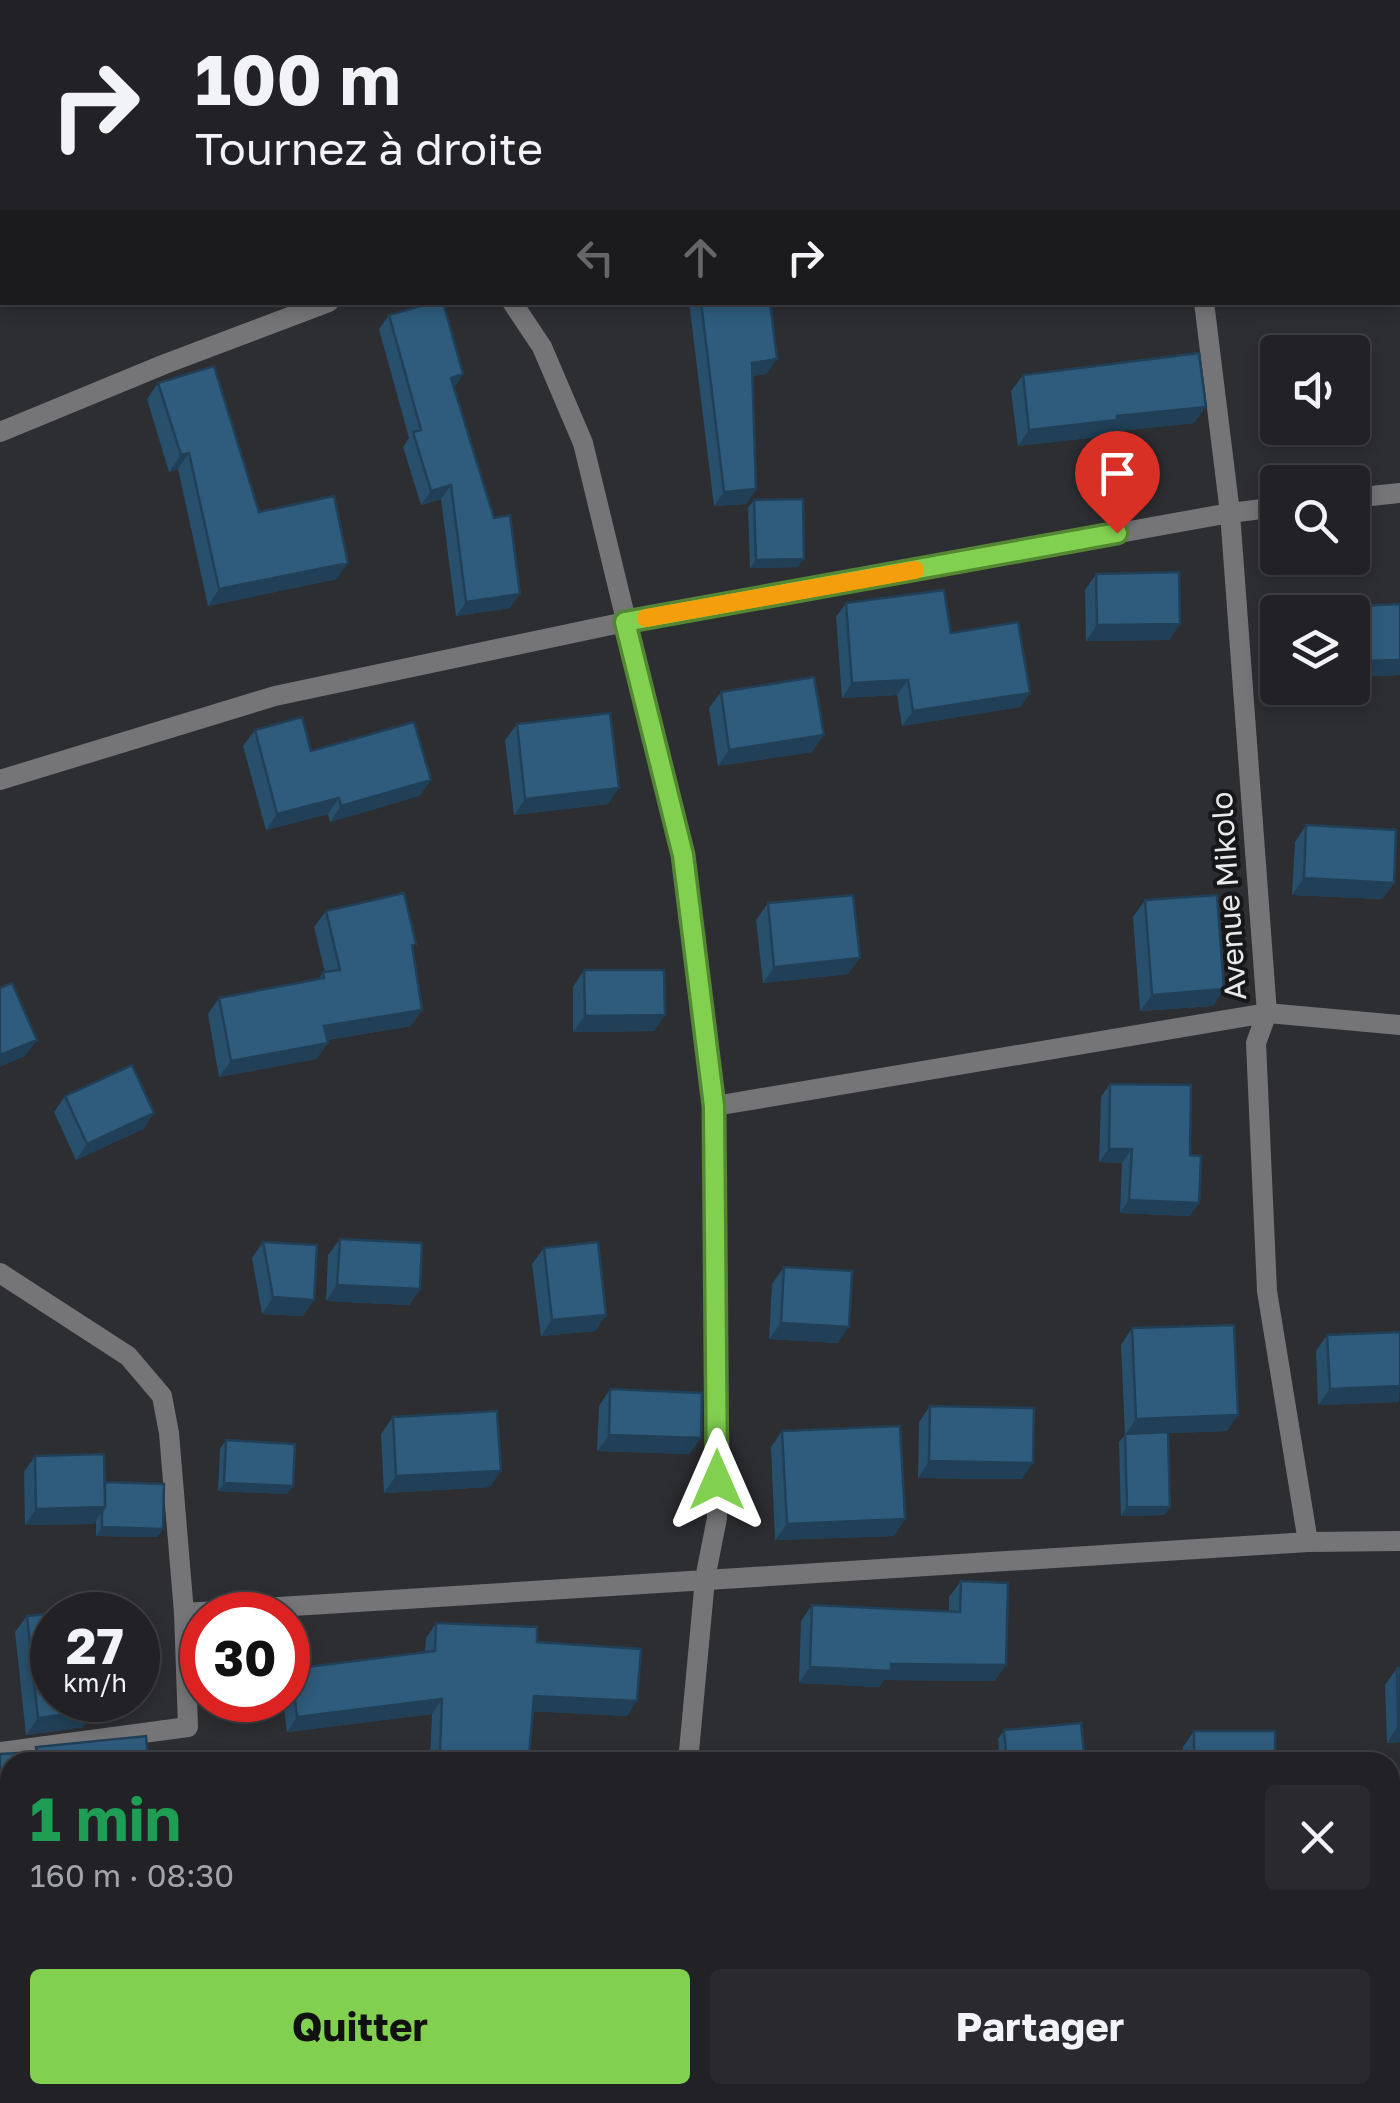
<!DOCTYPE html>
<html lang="fr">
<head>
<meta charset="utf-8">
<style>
  :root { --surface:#222226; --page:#2a2a2e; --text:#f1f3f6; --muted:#a2a4a7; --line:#3f3f43; --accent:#82d050 }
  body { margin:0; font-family:"Golos Text",sans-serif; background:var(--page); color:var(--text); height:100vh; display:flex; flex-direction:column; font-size:38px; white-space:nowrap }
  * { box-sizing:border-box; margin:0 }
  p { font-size:32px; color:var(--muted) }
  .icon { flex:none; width:55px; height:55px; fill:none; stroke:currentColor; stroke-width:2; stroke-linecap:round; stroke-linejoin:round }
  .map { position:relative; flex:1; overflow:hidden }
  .details { position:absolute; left:0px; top:1752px; width:1400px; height:352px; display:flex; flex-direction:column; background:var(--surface); border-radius:30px 30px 0 0; box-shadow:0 5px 15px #0003,0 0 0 2px var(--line) }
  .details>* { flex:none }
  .guide { position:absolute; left:0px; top:0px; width:1400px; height:305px; box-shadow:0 5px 15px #0003,0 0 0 2px var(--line); background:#222226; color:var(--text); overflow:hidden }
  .buttons { position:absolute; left:1260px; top:335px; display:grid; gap:20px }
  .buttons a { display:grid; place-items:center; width:110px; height:110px; border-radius:10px; background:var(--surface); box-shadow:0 5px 15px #0003,0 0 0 2px var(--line); font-size:50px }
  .speed { position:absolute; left:30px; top:1592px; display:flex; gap:20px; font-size:50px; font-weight:700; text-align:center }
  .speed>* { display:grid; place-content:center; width:130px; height:130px; border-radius:50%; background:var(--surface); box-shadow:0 5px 15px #0003,0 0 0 2px var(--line); line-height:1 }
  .speed small { font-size:25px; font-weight:400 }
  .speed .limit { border:15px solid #d22; background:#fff; color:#111 }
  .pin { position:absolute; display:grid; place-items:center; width:85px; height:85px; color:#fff; margin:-102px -42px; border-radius:50% 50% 50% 0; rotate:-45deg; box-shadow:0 0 10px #0007 }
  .pin .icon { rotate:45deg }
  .me { position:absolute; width:110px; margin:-55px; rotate:0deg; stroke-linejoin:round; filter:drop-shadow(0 0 8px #0008) }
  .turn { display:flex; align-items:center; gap:35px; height:210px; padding:0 30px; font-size:45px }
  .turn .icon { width:130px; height:130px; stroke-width:2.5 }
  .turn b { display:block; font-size:70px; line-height:85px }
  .lanes { display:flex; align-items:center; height:95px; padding:0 30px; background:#0003; justify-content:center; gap:50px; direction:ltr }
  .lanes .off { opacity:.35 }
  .round { display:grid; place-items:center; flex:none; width:105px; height:105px; border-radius:10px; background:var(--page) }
  .overview { display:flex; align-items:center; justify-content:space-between; height:170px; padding:0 30px }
  h1 { font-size:60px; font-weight:700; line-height:75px; color:#1e9e55 }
  .button { display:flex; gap:20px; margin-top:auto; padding:20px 30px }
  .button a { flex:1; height:115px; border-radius:10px; background:var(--accent); color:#111; font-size:40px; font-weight:700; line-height:115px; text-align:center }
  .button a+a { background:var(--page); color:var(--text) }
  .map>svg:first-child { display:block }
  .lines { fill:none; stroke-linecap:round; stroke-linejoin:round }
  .street { stroke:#757577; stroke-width:20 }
  .wall { fill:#284f6b }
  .shaded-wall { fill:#214057 }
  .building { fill:#2f5c7c; stroke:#214057; stroke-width:2.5 }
  .route-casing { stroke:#548734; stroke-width:25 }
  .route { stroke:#82d050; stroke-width:18 }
  .slow { stroke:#f59e0b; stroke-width:18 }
  .labels { text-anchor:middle; stroke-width:8; stroke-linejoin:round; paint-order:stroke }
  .street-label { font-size:30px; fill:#e8e9eb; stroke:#161718 }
</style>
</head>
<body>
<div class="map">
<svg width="1400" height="2103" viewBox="0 0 1400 2103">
  <rect width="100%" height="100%" fill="#2d2e32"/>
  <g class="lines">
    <path class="street" d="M 337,0 L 338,2
      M 694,0 L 695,2
      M 1158,0 L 1159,2
      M 1398,56 L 1400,56
      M 512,302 L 542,347 L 583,443 L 683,855 L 715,1106 L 717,1518 L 705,1579 L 688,1762
      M 1204,302 L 1230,513 L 1267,1013 L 1256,1043 L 1267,1291 L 1308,1542
      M 0,432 L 165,364 L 329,302
      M 1352,498 L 1400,493
      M 0,780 L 275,696 L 625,622 L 1230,513 L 1278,507
      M 715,1106 L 1267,1013 L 1400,1025
      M 0,1273 L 128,1356 L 162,1396 L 169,1433 L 184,1613 L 188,1727 L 0,1752
      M 184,1613 L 1308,1542 L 1400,1541
      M 0,1930 L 10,1983
      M 31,2095 L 33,2103
      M 677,2103 L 677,2095"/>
  </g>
  <path class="wall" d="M 10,0 L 130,0 L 124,2 L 11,2 Z
    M 151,0 L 232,0 L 233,2 L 152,2 Z
    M 762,0 L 865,0 L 866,2 L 762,2 Z
    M 689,302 L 770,302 L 767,374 L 752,376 L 756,489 L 746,504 L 714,506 Z
    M 389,315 L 463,374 L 454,388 L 510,608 L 456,616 L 441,499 L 421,505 L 403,447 L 409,438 L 379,329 Z
    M 1023,375 L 1194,423 L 1109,432 L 1106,436 L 1018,446 L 1011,391 Z
    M 158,383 L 259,512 L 337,579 L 208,606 L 178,469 L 169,472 L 147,399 Z
    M 754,500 L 798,567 L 750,568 L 748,508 Z
    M 1096,574 L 1180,624 L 1169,640 L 1086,641 L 1085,590 Z
    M 846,603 L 1030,693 L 1020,707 L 902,726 L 897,695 L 842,698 L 836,617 Z
    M 1360,606 L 1400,675 L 1353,677 L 1352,617 Z
    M 721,692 L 812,752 L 718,766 L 709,708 Z
    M 517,724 L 619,788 L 608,804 L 514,815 L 505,740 Z
    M 255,730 L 311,751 L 431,780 L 419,796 L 330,822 L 328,814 L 266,830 L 243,746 Z
    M 1306,825 L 1394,883 L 1382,899 L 1292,895 L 1295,842 Z
    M 1145,900 L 1224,989 L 1213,1006 L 1140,1011 L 1133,917 Z
    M 768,903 L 848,974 L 763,983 L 756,920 Z
    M 326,911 L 412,950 L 411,1026 L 327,1040 L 328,1043 L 316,1059 L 219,1077 L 208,1014 L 219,998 L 318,980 L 323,972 L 325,972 L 314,927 Z
    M 584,970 L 665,1015 L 654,1031 L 573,1032 L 573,987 Z
    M 1110,1084 L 1190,1216 L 1120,1213 L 1122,1163 L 1099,1162 L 1101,1097 Z
    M 65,1096 L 154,1113 L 143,1129 L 76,1160 L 54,1112 Z
    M 340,1239 L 420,1289 L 409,1305 L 326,1301 L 328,1255 Z
    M 263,1242 L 303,1316 L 262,1314 L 252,1258 Z
    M 544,1248 L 606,1315 L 595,1331 L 541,1336 L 532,1264 Z
    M 784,1267 L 838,1343 L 769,1339 L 772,1284 Z
    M 1132,1328 L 1227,1431 L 1168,1433 L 1170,1507 L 1164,1515 L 1121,1516 L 1119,1442 L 1125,1435 L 1121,1345 Z
    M 1327,1335 L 1399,1402 L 1318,1405 L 1316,1351 Z
    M 610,1389 L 701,1438 L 689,1454 L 597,1451 L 599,1406 Z
    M 930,1406 L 1022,1479 L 918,1478 L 919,1422 Z
    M 393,1417 L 490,1487 L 384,1493 L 381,1434 Z
    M 782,1431 L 905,1519 L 894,1536 L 775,1540 L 771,1447 Z
    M 226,1440 L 287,1494 L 218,1491 L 220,1449 Z
    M 35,1456 L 105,1482 L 163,1529 L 157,1537 L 96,1536 L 96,1521 L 94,1524 L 25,1525 L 24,1472 Z
    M 961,1581 L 995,1681 L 884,1680 L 879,1687 L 799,1683 L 801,1621 L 812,1605 L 949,1611 L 949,1597 Z
    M 27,1616 L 83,1727 L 26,1735 L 15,1632 Z
    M 436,1623 L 537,1642 L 627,1716 L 533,1711 L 525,1762 L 430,1762 L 432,1714 L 287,1732 L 283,1700 L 288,1700 L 288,1674 L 291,1669 L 425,1652 L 426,1638 Z
    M 1397,1668 L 1400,1668 L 1400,1742 L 1387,1743 L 1385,1685 Z
    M 1004,1730 L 1085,1762 L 1000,1762 L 998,1739 Z
    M 1194,1731 L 1275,1762 L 1183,1762 L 1183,1747 Z
    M 176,2095 L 252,2095 L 254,2103 L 178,2103 Z
    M 998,2095 L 1049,2095 L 1043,2103 L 999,2103 Z"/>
  <path class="shaded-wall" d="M 103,0 L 130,0 L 124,2 L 96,2 Z
    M 1370,0 L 1392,0 L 1381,2 L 1368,2 Z
    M 777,359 L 767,374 L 742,377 L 752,363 Z
    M 463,374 L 453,389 L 451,378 Z
    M 1206,407 L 1194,423 L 1109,432 L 1106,436 L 1018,446 L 1029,430 L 1117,416 Z
    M 189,453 L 178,469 L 169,472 L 181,455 Z
    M 451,485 L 441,499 L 421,505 L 431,491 Z
    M 756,489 L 746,504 L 714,506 L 724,492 Z
    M 804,559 L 798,567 L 750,568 L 756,560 Z
    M 348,563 L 337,579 L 208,606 L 219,589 Z
    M 520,594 L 510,608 L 456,616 L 466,602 Z
    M 1180,624 L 1169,640 L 1086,641 L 1097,625 Z
    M 1400,660 L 1400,675 L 1353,677 L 1364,661 Z
    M 908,680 L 897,695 L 842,698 L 852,683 Z
    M 1030,693 L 1020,707 L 902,726 L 913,711 Z
    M 824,735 L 812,752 L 718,766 L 729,750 Z
    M 431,780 L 419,796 L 330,822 L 341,806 Z
    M 619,788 L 608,804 L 514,815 L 525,799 Z
    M 339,798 L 328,814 L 266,830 L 277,814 Z
    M 1304,878 L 1394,883 L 1382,899 L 1292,895 Z
    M 860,958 L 848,974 L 763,983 L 774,967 Z
    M 1224,989 L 1213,1006 L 1140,1011 L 1152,995 Z
    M 422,1010 L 411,1026 L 313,1042 L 324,1026 Z
    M 665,1015 L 654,1031 L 573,1032 L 585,1016 Z
    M 37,1040 L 25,1056 L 0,1067 L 0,1055 Z
    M 328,1043 L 316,1059 L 219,1077 L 231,1061 Z
    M 154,1113 L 143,1129 L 76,1160 L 87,1144 Z
    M 1109,1149 L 1132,1149 L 1122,1163 L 1099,1162 Z
    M 1129,1200 L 1199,1203 L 1190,1216 L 1120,1213 Z
    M 337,1285 L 420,1289 L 409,1305 L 326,1301 Z
    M 273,1297 L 314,1300 L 303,1316 L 262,1314 Z
    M 606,1315 L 595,1331 L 541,1336 L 552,1320 Z
    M 781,1323 L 849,1327 L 838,1343 L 769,1339 Z
    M 1400,1386 L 1399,1402 L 1318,1405 L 1330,1389 Z
    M 1238,1415 L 1227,1431 L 1125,1435 L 1136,1419 Z
    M 609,1435 L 701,1438 L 689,1454 L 597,1451 Z
    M 929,1461 L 1033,1463 L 1022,1479 L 918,1478 Z
    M 501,1471 L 490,1487 L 384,1493 L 396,1476 Z
    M 224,1483 L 293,1486 L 287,1494 L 218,1491 Z
    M 105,1507 L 94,1524 L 25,1525 L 36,1509 Z
    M 1127,1507 L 1170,1507 L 1164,1515 L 1121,1516 Z
    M 905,1519 L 894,1536 L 775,1540 L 787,1524 Z
    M 102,1527 L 163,1529 L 157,1537 L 96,1536 Z
    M 891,1664 L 1006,1665 L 995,1681 L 884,1680 L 879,1687 L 799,1683 L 810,1667 Z
    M 534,1696 L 637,1701 L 627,1716 L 524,1711 Z
    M 442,1699 L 432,1714 L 287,1732 L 297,1717 Z
    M 94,1711 L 83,1727 L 26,1735 L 38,1718 Z
    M 1398,1726 L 1400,1726 L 1400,1742 L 1387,1743 Z
    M 440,1753 L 529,1756 L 525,1762 L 433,1762 Z
    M 10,1807 L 10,1822 L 0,1823 L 0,1808 Z
    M 1007,2095 L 1049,2095 L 1043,2103 L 1001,2103 Z"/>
  <path class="building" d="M 25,0 L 103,0 L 96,2 L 26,2 Z
    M 166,0 L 232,0 L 233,2 L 167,2 Z
    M 779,0 L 865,0 L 866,2 L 780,2 Z
    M 1400,172 L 1400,234 L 1398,235 L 1398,173 Z
    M 435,302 L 443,302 L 463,374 L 451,378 L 494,518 L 510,515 L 520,594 L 466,602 L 451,485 L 431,491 L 413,432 L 421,430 L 389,315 Z
    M 701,302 L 770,302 L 777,359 L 752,363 L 756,489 L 724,492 Z
    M 1199,353 L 1206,407 L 1117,416 L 1117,420 L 1029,430 L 1023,375 Z
    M 214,366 L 259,512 L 334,496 L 348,563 L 219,589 L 189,453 L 181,455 L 158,383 Z
    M 803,499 L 804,559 L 756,560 L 754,500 Z
    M 1179,572 L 1180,624 L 1097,625 L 1096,574 Z
    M 944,590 L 951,633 L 1018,622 L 1030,693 L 913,711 L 908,680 L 852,683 L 846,603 Z
    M 1400,604 L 1400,660 L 1364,661 L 1360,606 Z
    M 814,677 L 824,735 L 729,750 L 721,692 Z
    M 610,713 L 619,788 L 525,799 L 517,724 Z
    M 302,717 L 311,751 L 414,722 L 431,780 L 341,806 L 339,798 L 277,814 L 255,730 Z
    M 1306,825 L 1396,830 L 1394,883 L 1304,878 Z
    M 404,893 L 416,944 L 412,945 L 422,1010 L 324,1026 L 328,1043 L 231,1061 L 219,998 L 324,978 L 323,972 L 340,970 L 326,911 Z
    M 853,895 L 860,958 L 774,967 L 768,903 Z
    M 1217,895 L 1224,989 L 1152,995 L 1145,900 Z
    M 584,970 L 664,970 L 665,1015 L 585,1016 Z
    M 12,983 L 37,1040 L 0,1055 L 0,988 Z
    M 132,1065 L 154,1113 L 87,1144 L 65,1096 Z
    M 1110,1084 L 1191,1085 L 1190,1155 L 1201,1156 L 1199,1203 L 1129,1200 L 1132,1149 L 1109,1149 Z
    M 340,1239 L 422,1243 L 420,1289 L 337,1285 Z
    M 263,1242 L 317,1245 L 314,1300 L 273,1297 Z
    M 598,1242 L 606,1315 L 552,1320 L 544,1248 Z
    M 784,1267 L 852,1271 L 849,1327 L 781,1323 Z
    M 1234,1325 L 1238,1415 L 1136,1419 L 1132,1328 Z
    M 1400,1332 L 1400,1386 L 1330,1389 L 1327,1335 Z
    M 610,1389 L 702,1393 L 701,1438 L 609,1435 Z
    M 930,1406 L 1034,1408 L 1033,1463 L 929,1461 Z
    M 497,1411 L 501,1471 L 396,1476 L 393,1417 Z
    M 900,1426 L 905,1519 L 787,1524 L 782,1431 Z
    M 1168,1432 L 1170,1507 L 1127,1507 L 1125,1434 Z
    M 226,1440 L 295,1444 L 293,1486 L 224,1483 Z
    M 104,1454 L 105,1507 L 36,1509 L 35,1456 Z
    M 105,1482 L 164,1484 L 163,1529 L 102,1527 L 102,1512 L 105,1507 Z
    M 961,1581 L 1008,1583 L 1006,1665 L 891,1664 L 891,1671 L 810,1667 L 812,1605 L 960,1612 Z
    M 82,1611 L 83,1615 L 52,1615 L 52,1700 L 93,1700 L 94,1711 L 38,1718 L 27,1616 Z
    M 436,1623 L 537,1627 L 537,1642 L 641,1649 L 637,1701 L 534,1696 L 529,1756 L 440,1753 L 442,1699 L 297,1717 L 291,1669 L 435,1651 Z
    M 1397,1668 L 1400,1668 L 1400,1726 L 1398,1726 Z
    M 1081,1723 L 1085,1762 L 1007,1762 L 1004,1730 Z
    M 1194,1731 L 1275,1731 L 1275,1762 L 1194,1762 Z
    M 146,1736 L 148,1762 L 10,1762 L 10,1807 L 0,1808 L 0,1754 L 37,1752 L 36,1747 Z
    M 191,2095 L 252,2095 L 254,2103 L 192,2103 Z"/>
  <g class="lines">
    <defs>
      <path id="route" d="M 717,1480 L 714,1106 L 683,855 L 625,622 L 1117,533"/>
    </defs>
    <use href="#route" class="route-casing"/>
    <use href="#route" class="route"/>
    <path class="slow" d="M 646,618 L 915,570"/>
  </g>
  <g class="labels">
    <g class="street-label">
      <text transform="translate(1229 896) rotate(-94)" y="10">Avenue Mikolo</text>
    </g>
  </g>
</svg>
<div class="buttons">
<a><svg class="icon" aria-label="sound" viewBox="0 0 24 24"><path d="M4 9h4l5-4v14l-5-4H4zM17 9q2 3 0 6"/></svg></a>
<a><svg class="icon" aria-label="search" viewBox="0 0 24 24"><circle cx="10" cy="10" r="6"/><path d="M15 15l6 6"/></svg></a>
<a><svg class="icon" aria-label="layers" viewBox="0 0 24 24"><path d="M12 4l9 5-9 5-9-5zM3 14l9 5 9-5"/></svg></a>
</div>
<div class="speed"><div>27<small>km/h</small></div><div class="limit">30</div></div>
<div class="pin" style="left:1117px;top:533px;background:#d93025"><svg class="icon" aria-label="arrive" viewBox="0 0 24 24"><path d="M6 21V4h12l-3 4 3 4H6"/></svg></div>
<svg class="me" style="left:717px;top:1480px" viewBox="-20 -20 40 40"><path d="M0-17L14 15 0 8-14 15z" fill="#82d050" stroke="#fff" stroke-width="4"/></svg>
<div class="guide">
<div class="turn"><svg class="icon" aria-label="right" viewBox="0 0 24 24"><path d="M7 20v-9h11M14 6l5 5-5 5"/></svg><div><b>100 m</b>Tournez à droite</div></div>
<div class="lanes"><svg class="icon off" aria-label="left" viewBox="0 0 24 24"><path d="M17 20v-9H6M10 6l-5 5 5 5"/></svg><svg class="icon off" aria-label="ahead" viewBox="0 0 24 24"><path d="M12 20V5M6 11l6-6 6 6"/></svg><svg class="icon" aria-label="right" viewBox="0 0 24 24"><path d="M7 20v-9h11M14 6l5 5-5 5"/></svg></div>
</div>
<section class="details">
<div class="overview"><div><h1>1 min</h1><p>160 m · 08:30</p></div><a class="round"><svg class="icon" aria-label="close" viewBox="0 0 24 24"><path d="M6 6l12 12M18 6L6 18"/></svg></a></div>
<div class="button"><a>Quitter</a><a>Partager</a></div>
</section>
</div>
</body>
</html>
